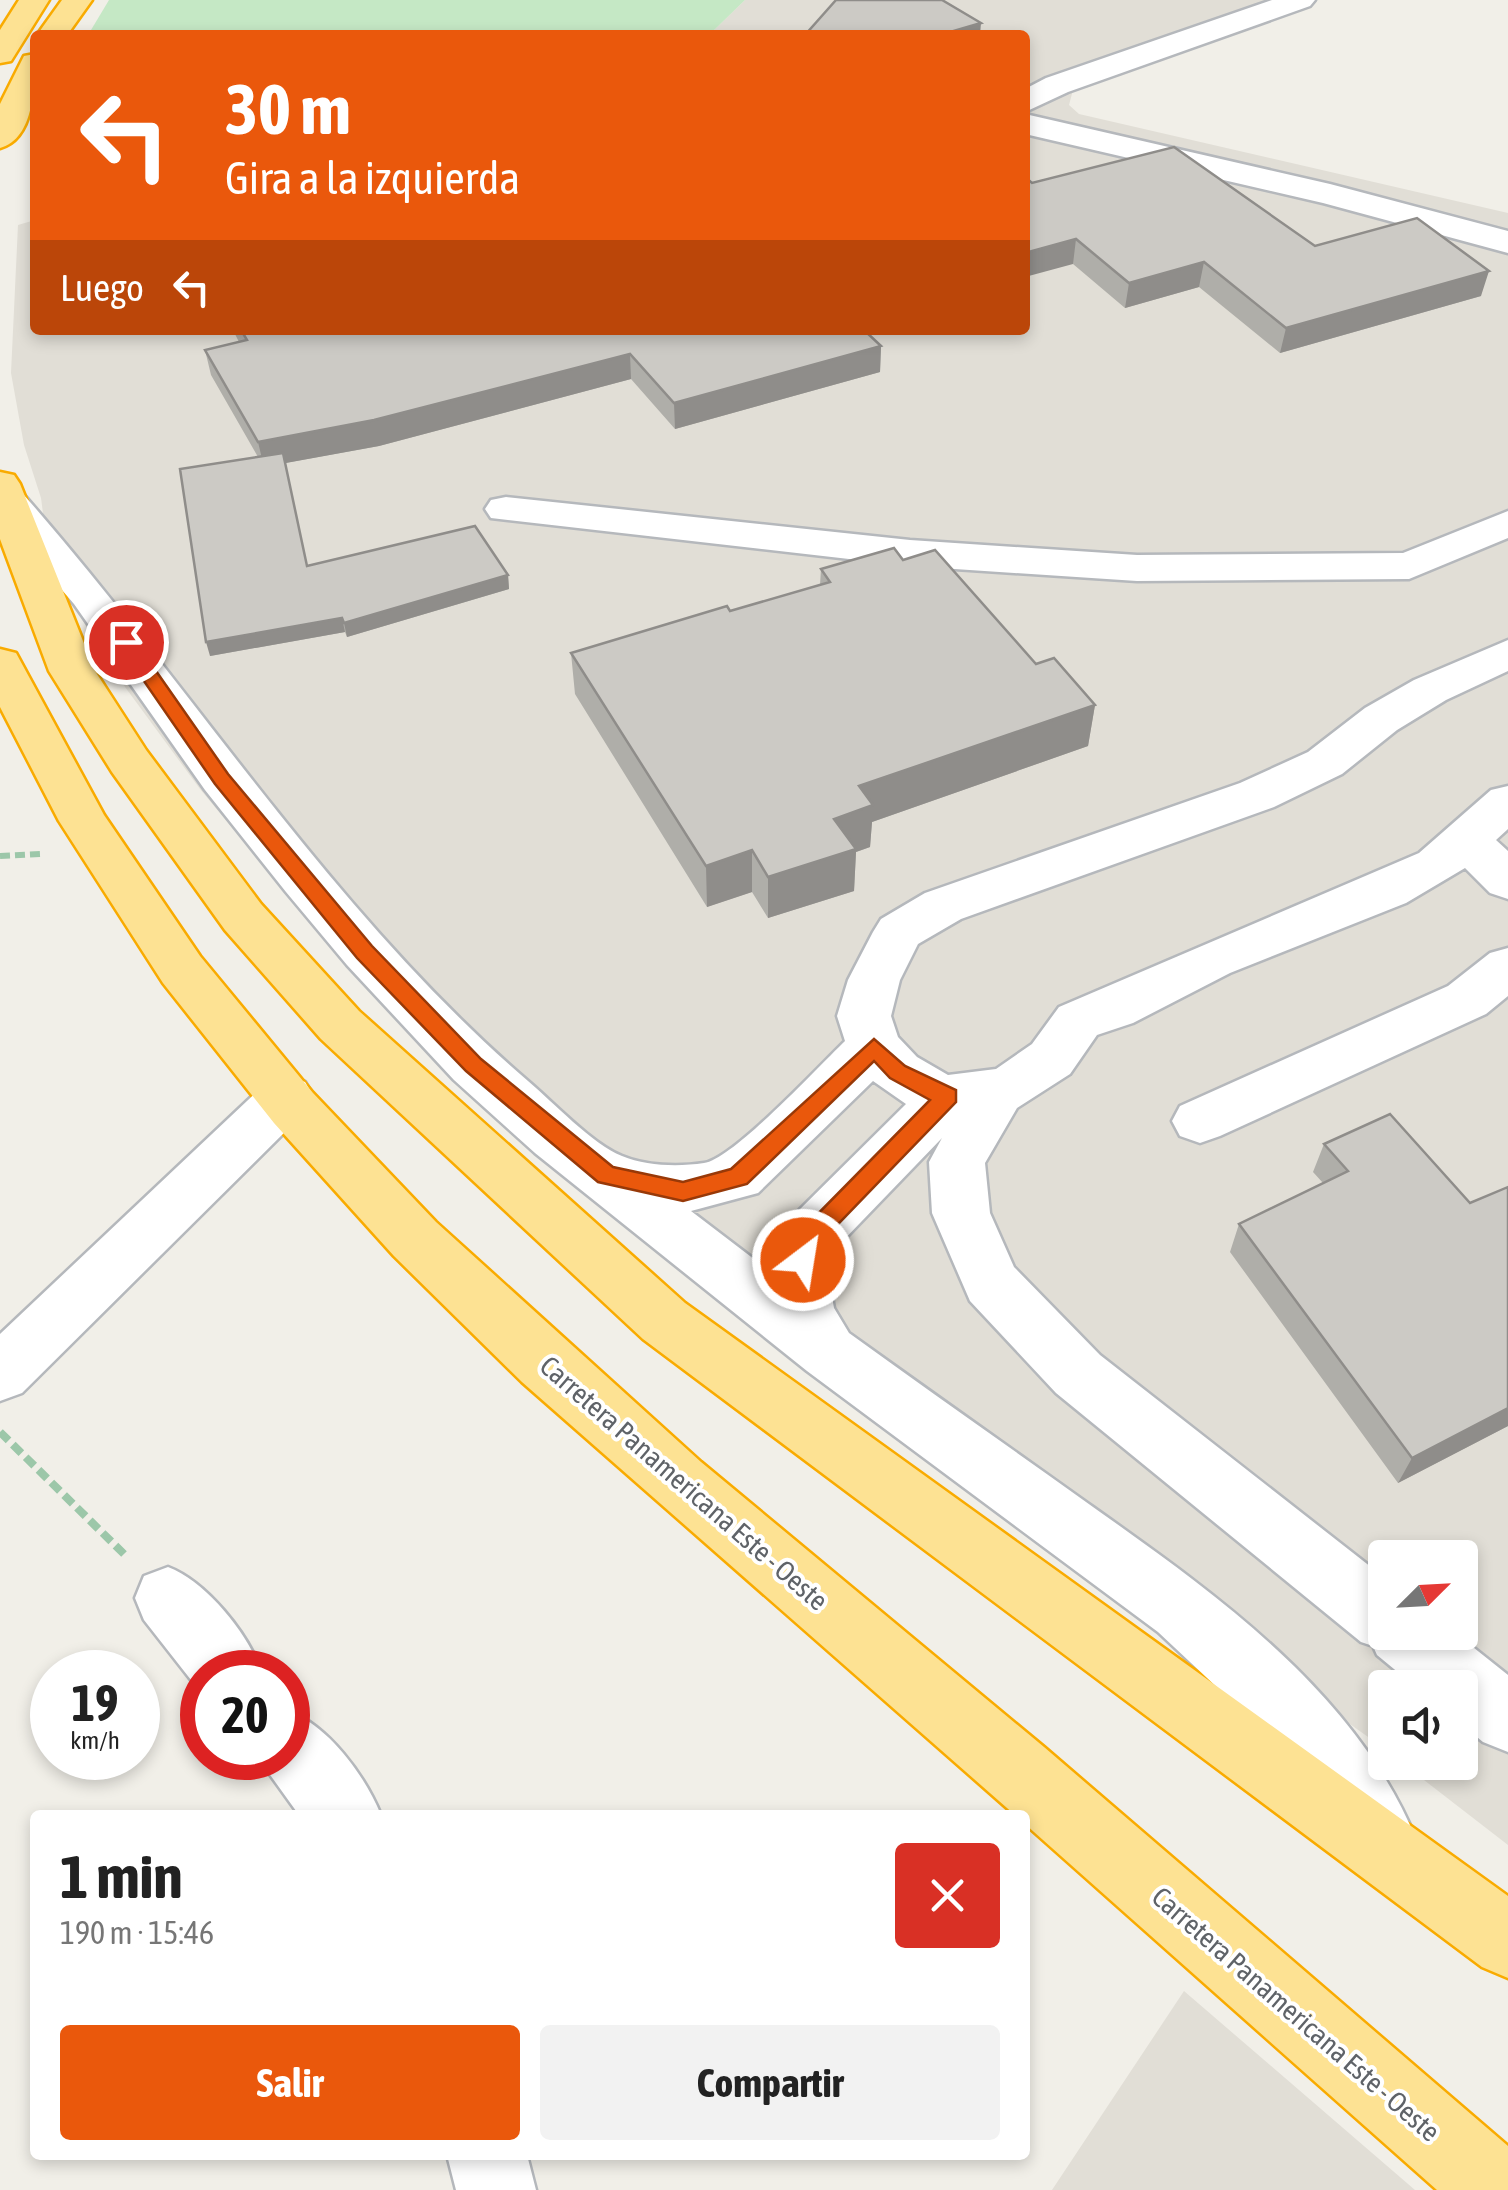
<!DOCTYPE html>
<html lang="es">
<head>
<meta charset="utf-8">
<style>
  :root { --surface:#fff; --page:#f2f2f2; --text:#222; --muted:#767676; --accent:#ea580c }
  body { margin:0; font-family:"Asap Condensed",sans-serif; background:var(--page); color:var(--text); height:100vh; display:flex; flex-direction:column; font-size:38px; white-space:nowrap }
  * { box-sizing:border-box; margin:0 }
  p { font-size:32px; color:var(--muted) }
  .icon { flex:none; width:55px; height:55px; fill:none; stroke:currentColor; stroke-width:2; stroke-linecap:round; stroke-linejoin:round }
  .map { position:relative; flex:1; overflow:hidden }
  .details { position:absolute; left:30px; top:1810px; width:1000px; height:350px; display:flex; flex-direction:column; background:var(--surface); border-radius:10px; box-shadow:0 5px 15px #0003 }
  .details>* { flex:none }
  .banner { position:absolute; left:30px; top:30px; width:1000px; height:305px; border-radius:10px; box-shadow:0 5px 15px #0003; background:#ea580c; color:#fff; overflow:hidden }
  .needle { width:65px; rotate:66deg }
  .tools { position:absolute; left:1368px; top:1540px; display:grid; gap:20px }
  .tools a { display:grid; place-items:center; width:110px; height:110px; border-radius:10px; background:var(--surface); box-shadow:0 5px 15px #0003; font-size:50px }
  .speed { position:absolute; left:30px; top:1650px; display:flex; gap:20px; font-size:50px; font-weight:700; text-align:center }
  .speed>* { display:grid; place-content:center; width:130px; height:130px; border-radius:50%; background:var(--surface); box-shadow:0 5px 15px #0003; line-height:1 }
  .speed small { font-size:25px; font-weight:400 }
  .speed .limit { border:15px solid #d22; background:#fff; color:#111 }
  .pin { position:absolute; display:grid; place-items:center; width:85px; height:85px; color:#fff; margin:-42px; border:5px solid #fff; border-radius:50%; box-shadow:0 2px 10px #0007 }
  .me { position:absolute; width:110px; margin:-55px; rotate:31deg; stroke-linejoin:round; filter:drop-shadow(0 0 8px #0008) }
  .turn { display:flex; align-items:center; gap:35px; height:210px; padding:0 30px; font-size:45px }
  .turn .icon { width:130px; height:130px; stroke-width:2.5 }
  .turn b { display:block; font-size:70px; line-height:85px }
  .then { display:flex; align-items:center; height:95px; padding:0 30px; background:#0003; gap:20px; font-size:38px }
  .round { display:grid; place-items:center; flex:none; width:105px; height:105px; border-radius:10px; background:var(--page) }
  .overview { display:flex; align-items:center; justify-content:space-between; height:170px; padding:0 30px }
  h1 { font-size:60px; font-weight:700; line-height:75px }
  .action { display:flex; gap:20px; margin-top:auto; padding:20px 30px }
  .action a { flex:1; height:115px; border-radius:10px; background:var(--accent); color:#fff; font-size:40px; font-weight:700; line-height:115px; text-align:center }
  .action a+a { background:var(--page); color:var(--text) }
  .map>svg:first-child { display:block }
  .education { fill:#e1ded6; fill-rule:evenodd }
  .green { fill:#c5e8c5 }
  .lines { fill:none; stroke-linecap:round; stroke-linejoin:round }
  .minor-casing { stroke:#b5b8bc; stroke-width:5 }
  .highway-casing { stroke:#f9ab00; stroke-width:5 }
  .path-far1 { stroke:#9cc7a9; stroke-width:6; stroke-dasharray:10 5; stroke-linecap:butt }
  .path { stroke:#9cc7a9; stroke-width:8; stroke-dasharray:12 6; stroke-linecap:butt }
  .minor { fill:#fff; fill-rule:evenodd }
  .highway { fill:#fde293; fill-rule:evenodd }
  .wall { fill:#afaea9 }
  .shaded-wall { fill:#8f8d8a }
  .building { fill:#cccac5; stroke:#8f8d8a; stroke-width:2.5 }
  .route { fill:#ea580c; stroke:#983908; stroke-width:2.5 }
  .labels { text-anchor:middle; stroke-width:8; stroke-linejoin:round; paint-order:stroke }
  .street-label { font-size:28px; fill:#5f6368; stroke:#fff }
</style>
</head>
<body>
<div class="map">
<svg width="1508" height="2190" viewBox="0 0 1508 2190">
  <rect width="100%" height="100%" fill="#f1efe8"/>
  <path class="education" d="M 745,0 L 1308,0 L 1074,86 L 1069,105 L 1079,114 L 1508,213 L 1508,1845 L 1402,1763 L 1460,1762 L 1460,1688 L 1385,1688 L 1385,1749 L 543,1151 L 345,964 L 200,789 L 103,657 L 49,559 L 41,498 L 24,445 L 11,373 L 18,225 L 35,220 L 35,330 L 1025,330 L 1025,35 L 709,35 ZM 1385,1558 L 1460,1558 L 1460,1632 L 1385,1632 Z
    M 1184,1991 L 1415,2190 L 1052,2190 Z"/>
  <path class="green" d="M 109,0 L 745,0 L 709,35 L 88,35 Z"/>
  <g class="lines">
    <defs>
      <path id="minor" d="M 1272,0 L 1315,0 L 1310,6 L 1068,92 L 1025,112 L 1025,89 L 1046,78 Z
        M 1025,114 L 1330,184 L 1508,231 L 1508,253 L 1323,203 L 1025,134 Z
        M 0,483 L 16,486 C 190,682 328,909 528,1081 C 553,1102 592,1144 622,1156 C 646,1166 678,1167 704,1163 C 733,1159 819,1066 845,1041 L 837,1016 L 848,980 L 873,932 L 881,919 L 925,893 L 1240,783 L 1308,752 L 1365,708 L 1414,680 L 1508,640 L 1508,671 L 1446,700 L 1397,730 L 1342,774 L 1274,807 L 961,919 L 918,944 L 900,980 L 891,1016 L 898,1037 L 917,1057 L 948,1075 L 996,1069 L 1032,1044 L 1059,1007 L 1419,853 L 1491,790 L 1508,786 L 1508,829 L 1496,840 L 1508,851 L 1508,899 L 1490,893 L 1465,868 L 1406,903 L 1230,973 L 1133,1023 L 1097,1035 L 1070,1074 L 1017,1108 L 985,1163 L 990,1213 L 1014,1267 L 1100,1355 L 1385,1578 L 1385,1632 L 1454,1632 L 1508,1675 L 1508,1752 L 1483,1742 L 1460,1723 L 1460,1688 L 1417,1688 L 1377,1655 L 1373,1646 L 1361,1642 L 1056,1393 L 970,1301 L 932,1213 L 929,1162 L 942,1138 L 834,1250 L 829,1281 L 834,1308 L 849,1333 C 925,1388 1002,1442 1079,1497 C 1207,1588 1354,1688 1416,1839 L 1406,1865 L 1380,1875 L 1354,1865 L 1316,1799 L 1238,1707 L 1158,1632 L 807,1371 L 535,1153 L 454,1080 L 347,965 L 286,892 L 205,790 L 74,604 L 0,518 ZM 873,1081 L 906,1104 L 786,1223 L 771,1272 L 691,1211 L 758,1193 Z
        M 506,497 L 910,540 L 1137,555 L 1403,553 L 1508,511 L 1508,538 L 1409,579 L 1137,581 L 910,566 L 491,518 L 485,509 L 491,500 Z
        M 1508,948 L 1508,996 L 1486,1014 L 1220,1136 L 1200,1143 L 1180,1136 L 1172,1121 L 1180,1106 L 1448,986 L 1490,953 Z
        M 286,1076 L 305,1082 L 314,1097 L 305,1112 L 22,1393 L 0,1401 L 0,1334 L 267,1082 Z
        M 168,1567 C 207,1582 247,1633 262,1672 L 202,1672 L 202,1694 L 144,1620 L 135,1598 L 144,1576 Z
        M 288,1710 C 329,1727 364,1774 381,1815 L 299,1815 L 258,1758 L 288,1758 Z
        M 447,2155 L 527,2155 L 536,2190 L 456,2190 Z"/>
      <path id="highway" d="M 19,0 L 49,0 L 11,61 L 0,63 L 0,30 Z
        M 62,0 L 92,0 L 67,35 L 37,35 Z
        M 35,54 C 35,83 35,139 0,148 L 0,104 L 24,56 Z
        M 0,472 L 14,475 L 20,484 L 95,671 L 146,750 L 261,904 L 359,1011 L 685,1303 L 1508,1896 L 1508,1978 L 1482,1967 L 643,1339 L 321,1039 L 225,930 L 112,772 L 49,671 L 0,539 Z
        M 0,649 L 16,653 L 104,815 L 200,956 L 313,1093 L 436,1222 L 701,1462 L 1044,1747 L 1508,2146 L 1508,2190 L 1437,2190 L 1025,1824 L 1025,1815 L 1015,1815 L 522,1382 L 394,1256 L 274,1123 L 163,983 L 59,821 L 0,707 Z"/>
    </defs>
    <use href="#minor" class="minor-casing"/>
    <use href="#highway" class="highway-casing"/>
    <path class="path-far1" d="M 0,856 L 40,854"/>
    <path class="path" d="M 0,1432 L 124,1554"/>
    <use href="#minor" class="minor"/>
    <use href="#highway" class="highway"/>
  </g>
  <path class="wall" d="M 1032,183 L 1315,246 L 1481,296 L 1280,353 L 1199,287 L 1125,308 L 1073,264 Z
    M 233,330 L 864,330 L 881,346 L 880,372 L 675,429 L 631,379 L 379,446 L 285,463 L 307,566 L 508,575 L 509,589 L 347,637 L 345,632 L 210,656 L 258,457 L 211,375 L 205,350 L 239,342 Z
    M 903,560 L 1036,664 L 1095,705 L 1088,746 L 872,822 L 870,847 L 856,852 L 854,891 L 768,918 L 752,892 L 707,907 L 575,694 L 571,653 L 730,611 L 820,585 L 821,569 Z
    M 1324,1144 L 1470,1203 L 1508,1187 L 1508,1426 L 1398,1483 L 1230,1252 L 1239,1224 L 1323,1183 L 1313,1172 Z"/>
  <path class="shaded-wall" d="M 981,23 L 980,35 L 940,35 Z
    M 1076,239 L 1073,264 L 1025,277 L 1025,253 Z
    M 1204,262 L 1199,287 L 1125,308 L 1129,283 Z
    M 1489,271 L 1481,296 L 1280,353 L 1286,328 Z
    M 881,346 L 880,372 L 675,429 L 674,403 Z
    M 630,354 L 631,379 L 379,446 L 264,467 L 258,442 Z
    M 508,575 L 509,589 L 347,637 L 344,623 Z
    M 342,618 L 345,632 L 210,656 L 206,642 Z
    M 1095,705 L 1088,746 L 872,822 L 870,847 L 856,852 L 854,891 L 768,918 L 768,877 L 834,819 L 859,786 Z
    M 752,850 L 752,892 L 707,907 L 706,866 Z
    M 1508,1408 L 1508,1426 L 1398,1483 L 1412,1458 Z"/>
  <path class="building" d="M 836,0 L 942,0 L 981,23 L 940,35 L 805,35 Z
    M 1174,147 L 1315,246 L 1417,218 L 1489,271 L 1286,328 L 1204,262 L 1129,283 L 1076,239 L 1025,253 L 1025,177 L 1032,183 Z
    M 241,330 L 864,330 L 881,346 L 674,403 L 630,354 L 374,420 L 258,442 L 205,350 L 247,340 Z
    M 283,453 L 307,566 L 475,526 L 508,575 L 344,623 L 342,618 L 206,642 L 180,469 Z
    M 894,548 L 903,560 L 935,550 L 1036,664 L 1054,658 L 1095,705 L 859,786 L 873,805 L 834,819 L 856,849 L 768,877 L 752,850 L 706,866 L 571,653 L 727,606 L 730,611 L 830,582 L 821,569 Z
    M 1390,1114 L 1470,1203 L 1508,1187 L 1508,1408 L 1412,1458 L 1239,1224 L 1348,1171 L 1324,1144 Z"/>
  <path class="route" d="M 119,638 L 133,638 L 228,774 L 372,946 L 481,1059 L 613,1167 L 683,1182 L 731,1169 L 874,1039 L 905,1066 L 956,1090 L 956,1102 L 819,1244 L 812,1267 L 803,1270 L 791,1260 L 799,1233 L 930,1100 L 890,1078 L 874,1061 L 747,1184 L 683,1201 L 598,1182 L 466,1071 L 357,958 L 215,784 L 117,642 Z"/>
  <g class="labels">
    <g class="street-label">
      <text transform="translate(684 1483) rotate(41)" y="10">Carretera Panamericana Este - Oeste</text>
      <text transform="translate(1296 2014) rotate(41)" y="10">Carretera Panamericana Este - Oeste</text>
    </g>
  </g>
</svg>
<div class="tools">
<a><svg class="needle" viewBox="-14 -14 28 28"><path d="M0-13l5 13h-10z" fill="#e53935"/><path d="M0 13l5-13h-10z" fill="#767676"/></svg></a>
<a><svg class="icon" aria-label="sound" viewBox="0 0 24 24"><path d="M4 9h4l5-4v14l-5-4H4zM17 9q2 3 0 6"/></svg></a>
</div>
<div class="speed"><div>19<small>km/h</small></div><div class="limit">20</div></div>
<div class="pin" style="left:126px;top:642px;background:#d93025"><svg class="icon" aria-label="arrive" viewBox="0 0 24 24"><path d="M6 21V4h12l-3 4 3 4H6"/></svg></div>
<svg class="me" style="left:803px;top:1260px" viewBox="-20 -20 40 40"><circle r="17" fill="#ea580c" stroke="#fff" stroke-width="3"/><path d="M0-11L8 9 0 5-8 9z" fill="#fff"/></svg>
<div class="banner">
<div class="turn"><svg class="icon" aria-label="left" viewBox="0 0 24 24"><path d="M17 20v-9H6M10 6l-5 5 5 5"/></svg><div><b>30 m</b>Gira a la izquierda</div></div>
<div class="then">Luego<svg class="icon" aria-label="left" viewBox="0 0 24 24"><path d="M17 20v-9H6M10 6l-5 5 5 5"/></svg></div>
</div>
<section class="details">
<div class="overview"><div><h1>1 min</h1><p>190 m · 15:46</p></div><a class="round" style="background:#d93025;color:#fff"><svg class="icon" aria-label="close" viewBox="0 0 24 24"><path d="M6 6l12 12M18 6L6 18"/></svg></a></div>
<div class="action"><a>Salir</a><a>Compartir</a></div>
</section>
</div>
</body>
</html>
